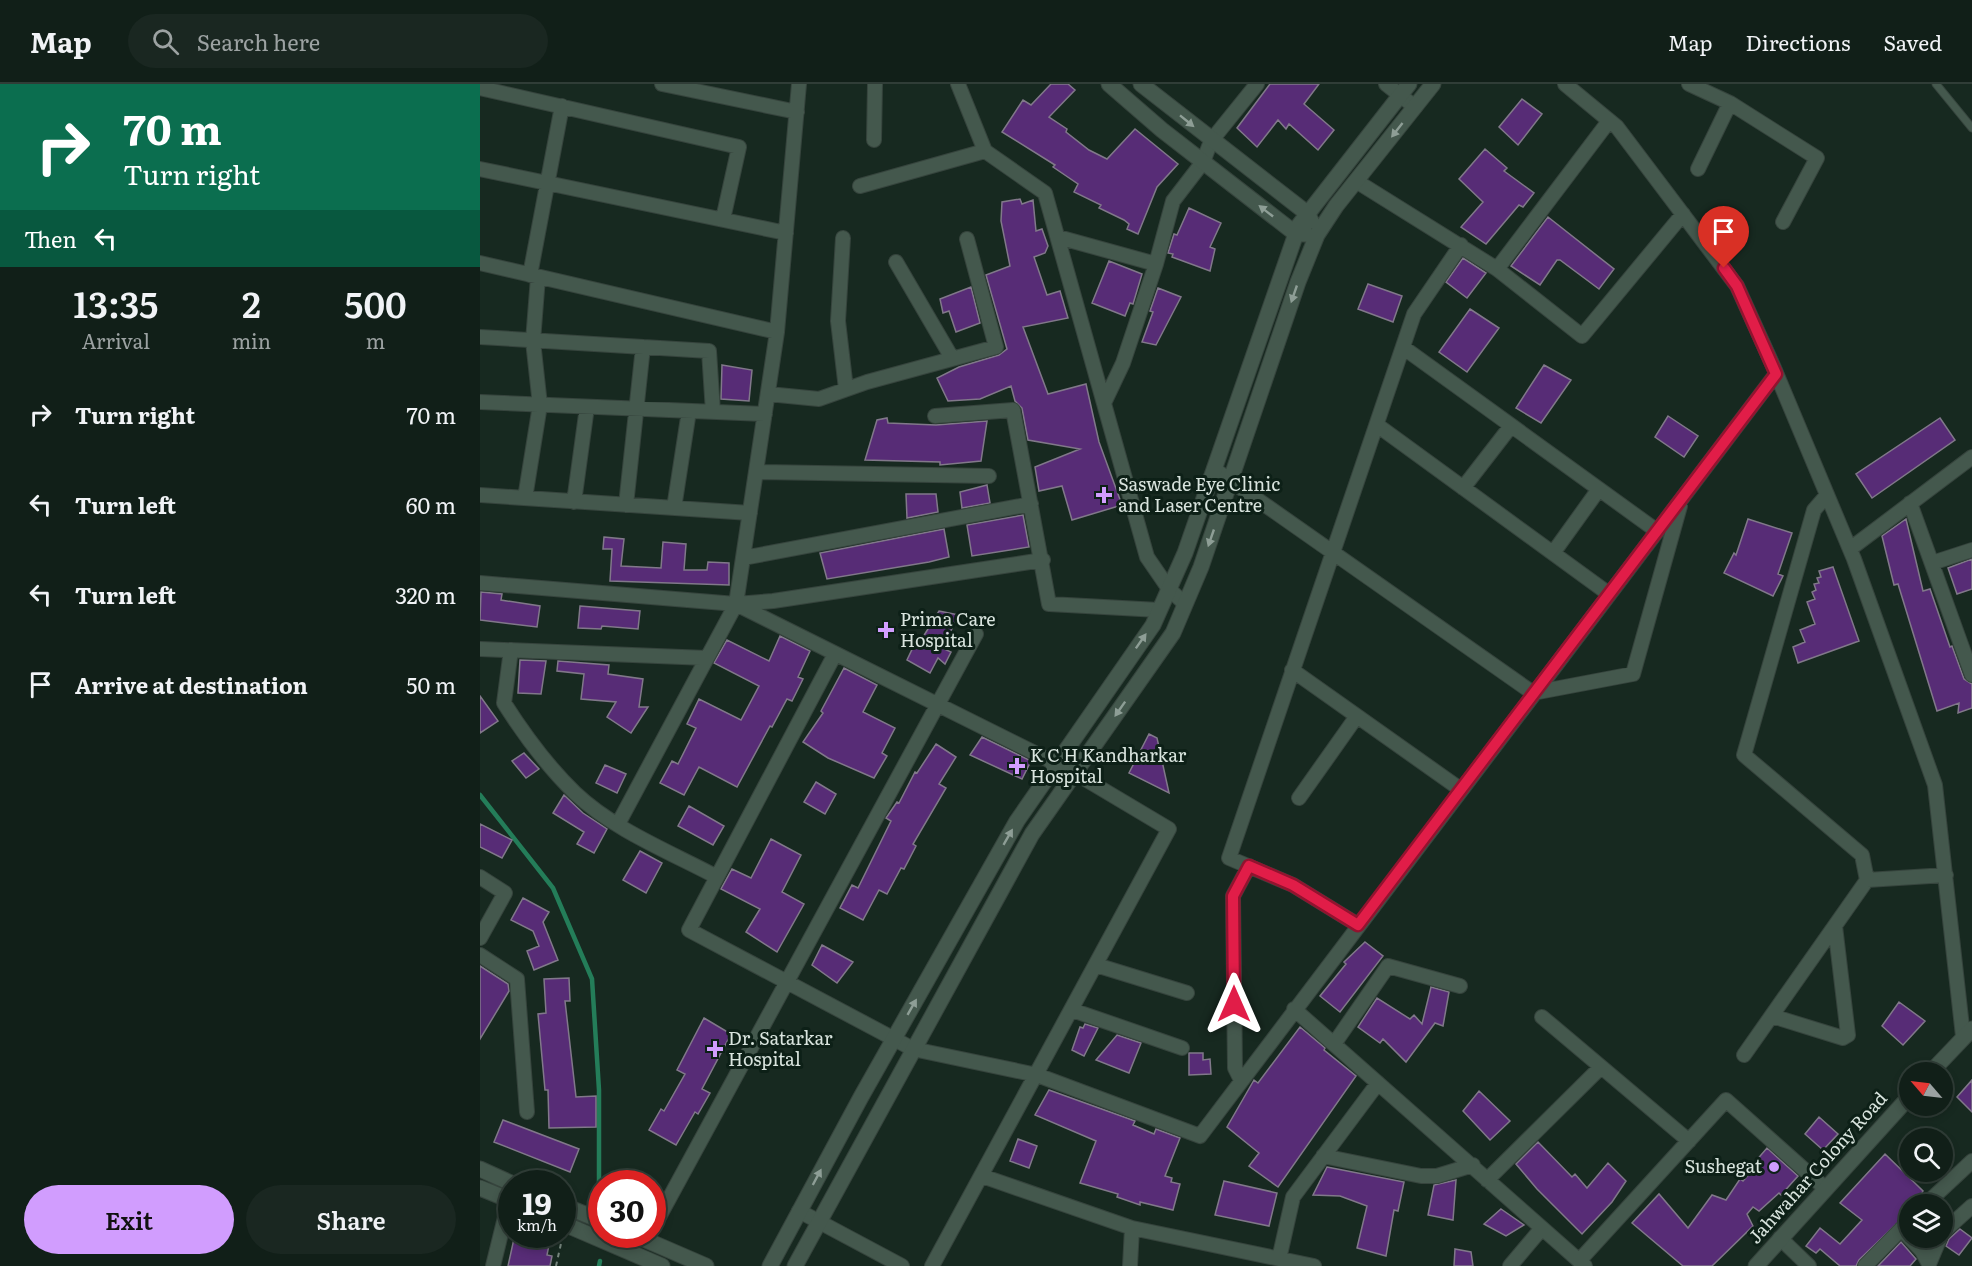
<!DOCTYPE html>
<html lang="en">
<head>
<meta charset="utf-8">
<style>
  :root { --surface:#111f18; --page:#1a2721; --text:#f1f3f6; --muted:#9ca2a2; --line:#303d37; --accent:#d19dfe }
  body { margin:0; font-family:Literata,serif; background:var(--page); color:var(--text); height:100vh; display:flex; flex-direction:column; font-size:22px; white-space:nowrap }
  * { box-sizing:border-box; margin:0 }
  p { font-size:20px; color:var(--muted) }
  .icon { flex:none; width:33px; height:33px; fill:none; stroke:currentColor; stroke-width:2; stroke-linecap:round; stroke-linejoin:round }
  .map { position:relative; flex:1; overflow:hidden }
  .details { display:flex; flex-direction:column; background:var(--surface); width:480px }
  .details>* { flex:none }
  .hud { background:#0b6e4f; color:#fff; overflow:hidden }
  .needle { width:39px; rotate:298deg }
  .controls { position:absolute; left:1419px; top:978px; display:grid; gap:12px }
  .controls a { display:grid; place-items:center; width:54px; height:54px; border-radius:50%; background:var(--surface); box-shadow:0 3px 9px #0003,0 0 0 2px var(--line); font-size:30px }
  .speed { position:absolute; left:18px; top:1086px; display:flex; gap:12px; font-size:30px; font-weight:700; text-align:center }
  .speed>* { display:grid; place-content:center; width:78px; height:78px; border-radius:50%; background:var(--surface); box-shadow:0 3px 9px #0003,0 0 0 2px var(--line); line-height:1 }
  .speed small { font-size:15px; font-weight:400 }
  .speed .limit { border:9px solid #d22; background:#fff; color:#111 }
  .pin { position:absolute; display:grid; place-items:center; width:51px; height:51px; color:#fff; margin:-62px -26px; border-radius:50% 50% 50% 0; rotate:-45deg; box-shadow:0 0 6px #0007 }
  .pin .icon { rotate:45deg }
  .me { position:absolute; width:66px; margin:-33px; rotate:0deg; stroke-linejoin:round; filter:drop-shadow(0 0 4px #0008) }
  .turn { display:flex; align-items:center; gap:21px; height:126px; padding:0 24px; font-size:27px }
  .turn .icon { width:78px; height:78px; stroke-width:2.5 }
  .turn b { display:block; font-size:42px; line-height:51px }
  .then { display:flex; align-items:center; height:57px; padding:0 24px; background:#0003; gap:12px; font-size:22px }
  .eta { display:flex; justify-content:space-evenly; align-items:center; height:102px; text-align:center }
  .eta b { font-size:36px; font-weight:600; line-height:42px }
  .action { display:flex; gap:12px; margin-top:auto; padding:12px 24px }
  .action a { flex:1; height:69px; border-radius:36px; background:var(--accent); color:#111; font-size:24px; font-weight:600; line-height:69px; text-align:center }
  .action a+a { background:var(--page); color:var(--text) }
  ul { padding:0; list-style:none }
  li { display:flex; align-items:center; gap:18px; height:90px; padding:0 24px }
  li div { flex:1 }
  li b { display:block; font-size:22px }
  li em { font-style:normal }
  header { display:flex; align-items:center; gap:36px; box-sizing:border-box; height:84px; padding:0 30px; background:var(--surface); border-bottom:2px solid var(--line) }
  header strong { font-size:28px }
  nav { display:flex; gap:33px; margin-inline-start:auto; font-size:21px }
  .search { width:420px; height:54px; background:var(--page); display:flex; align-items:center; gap:15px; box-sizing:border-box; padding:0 21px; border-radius:33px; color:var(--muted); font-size:22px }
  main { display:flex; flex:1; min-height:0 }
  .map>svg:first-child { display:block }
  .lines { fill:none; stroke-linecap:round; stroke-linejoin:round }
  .stream { stroke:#247d59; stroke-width:4.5 }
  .building { fill:#572c76; stroke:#81788a; stroke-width:1.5 }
  .lane-casing { stroke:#36443d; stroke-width:9 }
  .street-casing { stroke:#36443d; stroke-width:16 }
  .secondary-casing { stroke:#36443d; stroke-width:17 }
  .path { stroke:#76857d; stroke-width:2; stroke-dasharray:4.5 4.5; stroke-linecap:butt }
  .lane { stroke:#44584d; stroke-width:7 }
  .street { stroke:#44584d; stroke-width:14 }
  .secondary { stroke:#44584d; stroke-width:15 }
  .oneway { fill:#8e9e96 }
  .route-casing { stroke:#92132f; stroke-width:15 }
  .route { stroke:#e11d48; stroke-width:10 }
  .poi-dot { fill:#d19dfe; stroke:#0d2017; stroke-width:2 }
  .labels { text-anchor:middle; stroke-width:6; stroke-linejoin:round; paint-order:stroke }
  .poi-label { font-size:18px; fill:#d9e4de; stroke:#0d2017; text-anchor:start }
  .street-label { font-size:18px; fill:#d9e4de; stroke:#0d2017 }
</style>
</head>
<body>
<header>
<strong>Map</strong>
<div class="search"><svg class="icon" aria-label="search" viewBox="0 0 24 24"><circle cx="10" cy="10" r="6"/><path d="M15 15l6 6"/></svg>Search here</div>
<nav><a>Map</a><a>Directions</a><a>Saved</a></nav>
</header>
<main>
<section class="details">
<div class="hud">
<div class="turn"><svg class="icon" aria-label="right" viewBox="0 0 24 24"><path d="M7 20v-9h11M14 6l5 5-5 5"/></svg><div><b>70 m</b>Turn right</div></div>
<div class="then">Then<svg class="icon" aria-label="left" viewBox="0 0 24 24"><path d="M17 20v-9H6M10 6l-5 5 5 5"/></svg></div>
</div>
<div class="eta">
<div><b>13:35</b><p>Arrival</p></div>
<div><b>2</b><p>min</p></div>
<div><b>500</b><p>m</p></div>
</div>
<ul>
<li><svg class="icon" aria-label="right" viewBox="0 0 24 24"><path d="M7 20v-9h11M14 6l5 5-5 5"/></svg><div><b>Turn right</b></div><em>70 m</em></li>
<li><svg class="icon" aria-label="left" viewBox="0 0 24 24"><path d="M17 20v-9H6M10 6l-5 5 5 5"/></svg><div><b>Turn left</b></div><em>60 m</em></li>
<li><svg class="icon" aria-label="left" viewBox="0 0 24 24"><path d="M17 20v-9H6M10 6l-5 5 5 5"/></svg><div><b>Turn left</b></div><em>320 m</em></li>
<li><svg class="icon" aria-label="arrive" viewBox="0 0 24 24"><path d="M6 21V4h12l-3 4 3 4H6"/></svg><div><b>Arrive at destination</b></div><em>50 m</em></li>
</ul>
<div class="action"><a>Exit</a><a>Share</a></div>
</section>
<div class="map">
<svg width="1492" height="1182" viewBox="0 0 1492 1182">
  <rect width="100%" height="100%" fill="#172920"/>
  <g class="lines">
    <path class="stream" d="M 0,711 L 73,804 L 112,895 L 119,1006 L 119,1123
      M 119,1182 L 120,1177"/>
  </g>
  <path class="building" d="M 571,0 L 588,0 L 595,6 L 569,33 L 587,45 L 586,48 L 609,66 L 627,75 L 655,45 L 698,80 L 677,103 L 658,150 L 647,145 L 649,140 L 644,136 L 619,124 L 621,121 L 594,108 L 598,100 L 573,83 L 575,81 L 522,48 L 543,16 L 551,21 Z
    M 790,0 L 839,0 L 824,20 L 854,46 L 838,66 L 809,40 L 806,45 L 798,36 L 777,63 L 757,44 Z
    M 1042,15 L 1062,30 L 1038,61 L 1019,43 Z
    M 1005,65 L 1027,84 L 1024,87 L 1054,109 L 1043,123 L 1039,121 L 1006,160 L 981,143 L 1003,118 L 979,95 Z
    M 540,115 L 542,120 L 553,116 L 556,147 L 562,145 L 568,162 L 565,169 L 554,173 L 567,211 L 580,207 L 588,234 L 543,243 L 568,310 L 606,300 L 619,358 L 642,421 L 592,436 L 582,402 L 559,407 L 555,383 L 600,365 L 548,356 L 542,324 L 535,317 L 531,302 L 500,315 L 468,317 L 457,294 L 479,283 L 519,271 L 527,265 L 506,191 L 530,182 L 521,137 L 522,118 Z
    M 709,124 L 741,139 L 730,163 L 735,165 L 730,187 L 692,173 L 693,170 L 688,169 L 694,150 L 697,151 Z
    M 1068,133 L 1134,185 L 1119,205 L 1080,176 L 1077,176 L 1060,201 L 1031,182 Z
    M 983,174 L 1006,189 L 987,214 L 966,198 Z
    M 629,177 L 662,190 L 653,220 L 650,219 L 645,232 L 612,219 Z
    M 888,200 L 922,212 L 913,238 L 878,225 Z
    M 491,203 L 500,239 L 476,248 L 469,227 L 463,229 L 460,215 Z
    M 678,204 L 701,213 L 676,261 L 662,258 L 673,228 L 670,227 Z
    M 990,225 L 1019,244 L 987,288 L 959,268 Z
    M 242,281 L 272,286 L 269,317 L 241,315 Z
    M 1064,281 L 1091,296 L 1061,339 L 1036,324 Z
    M 1188,332 L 1218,352 L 1204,373 L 1175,353 Z
    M 407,334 L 408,339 L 456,341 L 507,337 L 501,377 L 460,381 L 460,378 L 385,376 L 397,336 Z
    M 1460,334 L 1475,356 L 1392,414 L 1376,390 Z
    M 507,401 L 510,419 L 482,424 L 480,408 Z
    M 426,410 L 456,410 L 458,428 L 427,434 Z
    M 543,431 L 549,463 L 492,472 L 487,441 Z
    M 1268,435 L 1312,449 L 1298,490 L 1303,492 L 1293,512 L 1244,489 L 1254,469 L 1256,471 Z
    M 1426,435 L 1443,507 L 1450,505 L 1470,563 L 1472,562 L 1484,595 L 1492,600 L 1492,624 L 1478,629 L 1479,619 L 1457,627 L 1418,500 L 1414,501 L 1402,452 Z
    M 464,445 L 469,473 L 449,478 L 347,495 L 340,469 Z
    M 124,453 L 144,455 L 141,482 L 181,484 L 183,458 L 206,460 L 204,486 L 227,486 L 228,478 L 249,479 L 249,501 L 130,497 L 132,465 L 123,465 Z
    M 1492,475 L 1492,505 L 1477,510 L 1468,484 Z
    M 1353,483 L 1379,557 L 1318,579 L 1313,563 L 1325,558 L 1320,546 L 1335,540 L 1327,518 L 1335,515 L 1332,508 L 1336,506 L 1334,500 L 1339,499 L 1337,494 L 1341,493 L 1339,487 Z
    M 1,508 L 22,510 L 21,516 L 60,522 L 57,543 L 0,536 Z
    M 100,522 L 160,527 L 158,545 L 122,542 L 121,545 L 98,544 Z
    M 459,527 L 479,531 L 462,564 L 471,568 L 465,580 L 458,574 L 450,589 L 427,576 L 437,555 L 440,552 L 443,553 Z
    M 300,552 L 330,567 L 318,593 L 323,595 L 312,617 L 307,615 L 292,643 L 290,642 L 257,703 L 219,683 L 204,711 L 180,699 L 192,677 L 198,680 L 216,644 L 207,640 L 219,615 L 261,636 L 279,602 L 234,579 L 247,556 L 289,577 Z
    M 40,576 L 66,577 L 61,610 L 38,609 Z
    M 78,577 L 129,581 L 128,590 L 163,595 L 159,623 L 168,623 L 151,649 L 127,633 L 136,618 L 101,615 L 104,590 L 77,587 Z
    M 364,584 L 397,601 L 383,628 L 415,644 L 402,669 L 407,672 L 394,694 L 348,674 L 323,658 L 343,629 L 341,627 Z
    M 0,612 L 18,637 L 0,649 Z
    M 669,650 L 677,654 L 689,709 L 649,689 Z
    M 502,653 L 551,677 L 542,695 L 490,671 Z
    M 456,660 L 476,673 L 459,700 L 466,704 L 433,760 L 436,762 L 424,785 L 421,784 L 407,810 L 399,806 L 383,836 L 360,824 L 372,801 L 378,804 L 411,737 L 406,734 L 417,718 L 419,719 L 435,688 L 437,689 Z
    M 44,669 L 59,685 L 46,694 L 32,677 Z
    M 125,681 L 146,690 L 137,709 L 116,699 Z
    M 336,698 L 356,710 L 345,730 L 324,718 Z
    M 84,711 L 103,729 L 127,745 L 114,769 L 97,760 L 104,748 L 73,729 Z
    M 209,722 L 244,742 L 233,761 L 198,742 Z
    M 0,740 L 32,756 L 22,774 L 0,763 Z
    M 291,755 L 321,771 L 302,808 L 324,820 L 297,868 L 266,848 L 280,825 L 241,805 L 252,785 L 271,794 Z
    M 160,767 L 182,779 L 166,809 L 143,796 Z
    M 43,814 L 69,828 L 63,838 L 78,876 L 54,886 L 47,867 L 59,862 L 53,847 L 31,836 Z
    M 885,858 L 903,872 L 860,928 L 840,912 L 866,880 L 864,878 Z
    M 342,861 L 373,878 L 357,899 L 332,881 Z
    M 0,882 L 28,900 L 29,907 L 0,955 Z
    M 89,894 L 90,917 L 85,917 L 96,1013 L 116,1012 L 116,1043 L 69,1044 L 68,1006 L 65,1006 L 58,930 L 66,929 L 64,895 Z
    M 951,903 L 969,908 L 963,942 L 955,939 L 926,978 L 903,955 L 900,959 L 878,943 L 897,914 L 930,935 L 934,931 L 942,940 Z
    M 1419,918 L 1445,937 L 1423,961 L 1402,942 Z
    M 224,934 L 251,950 L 222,1005 L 230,1009 L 218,1030 L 215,1028 L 196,1061 L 169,1046 L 181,1025 L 184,1027 L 205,990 L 197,986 Z
    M 605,940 L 618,944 L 604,972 L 592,966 L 600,943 L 603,944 Z
    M 820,943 L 845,964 L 844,966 L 876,992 L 798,1103 L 769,1082 L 779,1069 L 747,1043 L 774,996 L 778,999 Z
    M 637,951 L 661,959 L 649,989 L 616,976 Z
    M 709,969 L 723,969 L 723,976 L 730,975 L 731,990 L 709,991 Z
    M 1492,996 L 1492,1028 L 1477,1013 Z
    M 569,1006 L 655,1037 L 653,1041 L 674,1050 L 676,1045 L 700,1054 L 685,1092 L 692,1094 L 691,1098 L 700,1100 L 693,1126 L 660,1118 L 660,1121 L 637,1113 L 638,1110 L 600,1099 L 616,1057 L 555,1031 Z
    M 999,1007 L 1030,1037 L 1010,1056 L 983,1027 Z
    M 1339,1033 L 1358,1050 L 1343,1066 L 1325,1050 Z
    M 23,1036 L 99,1065 L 90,1088 L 14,1058 Z
    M 538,1055 L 557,1062 L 549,1084 L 530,1077 Z
    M 1058,1058 L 1092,1093 L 1095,1090 L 1107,1104 L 1128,1079 L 1146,1097 L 1132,1118 L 1102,1150 L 1057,1105 L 1036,1080 Z
    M 1287,1064 L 1318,1092 L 1301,1111 L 1299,1109 L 1279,1127 L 1273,1123 L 1267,1130 L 1273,1142 L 1232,1182 L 1203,1182 L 1152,1139 L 1179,1110 L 1208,1144 L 1232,1111 L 1246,1116 L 1260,1095 L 1263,1097 L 1272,1087 L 1274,1079 Z
    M 1405,1070 L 1443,1107 L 1438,1116 L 1430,1120 L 1430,1127 L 1379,1176 L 1376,1182 L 1360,1182 L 1340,1165 L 1336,1169 L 1326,1162 L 1340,1144 L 1360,1160 L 1382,1136 L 1360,1119 Z
    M 847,1083 L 924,1098 L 918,1127 L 914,1126 L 906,1172 L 877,1164 L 887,1122 L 860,1112 L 833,1111 Z
    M 976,1096 L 973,1136 L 948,1131 L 954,1101 Z
    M 744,1097 L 797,1109 L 789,1142 L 735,1131 Z
    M 1021,1125 L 1044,1141 L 1026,1152 L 1004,1140 Z
    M 1480,1145 L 1492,1154 L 1479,1171 L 1466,1162 L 1469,1155 Z
    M 35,1150 L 68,1150 L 67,1155 L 70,1156 L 67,1171 L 72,1172 L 70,1182 L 28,1182 Z
    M 1421,1158 L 1436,1175 L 1430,1182 L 1398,1182 Z
    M 975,1165 L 991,1168 L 993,1182 L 974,1182 Z"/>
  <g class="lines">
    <defs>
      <path id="lane" d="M 1456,0 L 1492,44"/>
      <path id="street" d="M 182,0 L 317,28
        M 478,0 L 505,67 L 565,109 L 667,473 L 689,505 L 705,520
        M 906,0 L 935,23
        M 1085,0 L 1137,43 L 1257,202 L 1294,284 L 1374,475 L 1455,701 L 1483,952
        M 1209,0 L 1250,19 L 1337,74 L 1303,138
        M 0,4 L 259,63 L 243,135
        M 394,56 L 395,0
        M 0,85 L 306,149
        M 1218,85 L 1250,19
        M 876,97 L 1017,185 L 1102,252 L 1203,130
        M 380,102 L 505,67
        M 578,153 L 676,180
        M 363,154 L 358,237 L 366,305
        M 416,178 L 472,274
        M 0,179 L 297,248
        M 1017,185 L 1129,37
        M 50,191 L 82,22
        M 0,253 L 229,267 L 233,328
        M 924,264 L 1177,447
        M 288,310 L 339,315 L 387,298 L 516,263 L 487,155
        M 0,318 L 285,330
        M 624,319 L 643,279 L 676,180 L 693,117 L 723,78 L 731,57 L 777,0
        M 455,332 L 533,326 L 569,520 L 679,526
        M 897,341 L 1129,510
        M 734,385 L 1053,609 L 1153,590 L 1200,422
        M 276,388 L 509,392
        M 983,404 L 1031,342
        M 0,411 L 270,429
        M 1347,411 L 1334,426 L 1264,671 L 1382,771 L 1387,796
        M 45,414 L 60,321 L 53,257 L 58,193
        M 94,418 L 107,323
        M 1430,419 L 1492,591
        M 146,421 L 163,263
        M 194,424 L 209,327
        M 1370,465 L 1492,373
        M 1073,469 L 1119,405
        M 263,474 L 551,420
        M 1452,479 L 1492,466
        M 0,499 L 256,520 L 293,517 L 563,476
        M 256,520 L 595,689 L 689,745 L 452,1182
        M 0,565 L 227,574
        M 31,566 L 24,619 C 45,652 67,682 95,709 C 134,746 190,768 237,793
        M 355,570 L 209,846 L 433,965 L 557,991 L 720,1052 L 1296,290
        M 812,586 L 980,705
        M 819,714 L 877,632
        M 138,740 L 256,520 L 297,248 L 319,0
        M 0,793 L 25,809 L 0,854
        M 878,841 L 813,801 L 749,774 L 934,230 L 981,161
        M 0,871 L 37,895 L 47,1028
        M 616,881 L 707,909
        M 814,925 L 1105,1182
        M 592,926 L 702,964
        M 1292,932 L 1363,954 L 1368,951 L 1355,842
        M 1062,933 L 1209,1057
        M 854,960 L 908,882 L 980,902
        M 1264,971 L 1387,796 L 1466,791
        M 761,996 L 755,984 L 753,812 L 769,782
        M 843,1072 L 941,1092 L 957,1092 L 993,1081
        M 502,1092 L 652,1144 L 834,1182
        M 1007,1096 L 1121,983
        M 1446,1120 L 1492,1077
        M 319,1127 L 422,1182
        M 1421,1145 L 1442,1167 L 1449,1180 L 1460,1154
        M 172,1146 L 496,550
        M 1462,1149 L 1492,1122
        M 1300,1154 L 1329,1182
        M 799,1175 L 813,1113 L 898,999
        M 1099,1177 L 1246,1016 L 1346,1105
        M 13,1182 L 32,1105
        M 650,1182 L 652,1144
        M 1030,1182 L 1062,1144
        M 1385,1182 L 1430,1136"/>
      <path id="secondary" d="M 629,0 L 682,46 L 816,150 L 826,150
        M 661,0 L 828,130 L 831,137
        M 1451,988 L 1492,945
        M 0,1085 L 33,1100
        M 0,1104 L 32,1117
        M 82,1121 L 122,1137
        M 82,1139 L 182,1182
        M 152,1150 L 226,1182
        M 290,1182 L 381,1013 L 537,737 L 673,541 L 705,469 L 819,141 L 929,0
        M 315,1182 L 552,750 L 693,549 L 721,483 L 818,198 L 837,151 L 856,122 L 953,0
        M 1276,1182 L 1430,1012"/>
    </defs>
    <use href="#lane" class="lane-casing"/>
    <use href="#street" class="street-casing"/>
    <use href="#secondary" class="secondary-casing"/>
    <path class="path" d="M 76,1182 L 82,1155"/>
    <use href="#lane" class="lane"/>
    <use href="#street" class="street"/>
    <use href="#secondary" class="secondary"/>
  </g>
  <defs><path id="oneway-solid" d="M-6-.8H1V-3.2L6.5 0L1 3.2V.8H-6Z" transform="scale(1.5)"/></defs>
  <g class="oneway">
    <use href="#oneway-solid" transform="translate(707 37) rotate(39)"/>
    <use href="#oneway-solid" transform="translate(917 46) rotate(128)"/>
    <use href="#oneway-solid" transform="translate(786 127) rotate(-142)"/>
    <use href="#oneway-solid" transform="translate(814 210) rotate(109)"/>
    <use href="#oneway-solid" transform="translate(731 454) rotate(109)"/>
    <use href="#oneway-solid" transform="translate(661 557) rotate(-55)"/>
    <use href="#oneway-solid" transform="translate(640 625) rotate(125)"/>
    <use href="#oneway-solid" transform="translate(528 753) rotate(-60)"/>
    <use href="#oneway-solid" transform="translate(432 923) rotate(-60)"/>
    <use href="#oneway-solid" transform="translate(337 1093) rotate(-62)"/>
  </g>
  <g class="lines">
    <defs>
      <path id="route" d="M 754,920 L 753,812 L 769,782 L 813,801 L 878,841 L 1296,290 L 1257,202 L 1244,184"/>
    </defs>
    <use href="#route" class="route-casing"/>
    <use href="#route" class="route"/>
  </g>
  <g class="poi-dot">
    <path d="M621 402h6v6h6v6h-6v6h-6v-6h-6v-6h6z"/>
    <path d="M403 537h6v6h6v6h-6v6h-6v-6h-6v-6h6z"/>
    <path d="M534 673h6v6h6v6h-6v6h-6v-6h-6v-6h6z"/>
    <path d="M232 956h6v6h6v6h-6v6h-6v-6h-6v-6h6z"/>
    <circle cx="1294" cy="1083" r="6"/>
  </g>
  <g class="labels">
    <g class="poi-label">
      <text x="638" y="407">Saswade Eye Clinic<tspan x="638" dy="21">and Laser Centre</tspan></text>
      <text x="420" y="542">Prima Care<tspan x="420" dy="21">Hospital</tspan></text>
      <text x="550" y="678">K C H Kandharkar<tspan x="550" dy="21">Hospital</tspan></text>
      <text x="248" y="961">Dr. Satarkar<tspan x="248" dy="21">Hospital</tspan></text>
      <text x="1282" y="1089" text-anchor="end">Sushegat</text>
    </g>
    <g class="street-label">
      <text transform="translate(1338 1084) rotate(-48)" y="6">Jahwahar Colony Road</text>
    </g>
  </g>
</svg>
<div class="controls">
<a><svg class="needle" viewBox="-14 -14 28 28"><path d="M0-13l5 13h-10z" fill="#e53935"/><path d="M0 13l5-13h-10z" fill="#9ca2a2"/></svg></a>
<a><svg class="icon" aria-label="search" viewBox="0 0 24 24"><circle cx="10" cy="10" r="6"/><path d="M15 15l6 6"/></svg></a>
<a><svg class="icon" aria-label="layers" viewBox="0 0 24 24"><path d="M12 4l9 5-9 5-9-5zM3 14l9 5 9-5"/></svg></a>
</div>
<div class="speed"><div>19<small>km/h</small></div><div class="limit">30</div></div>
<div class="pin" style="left:1244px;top:184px;background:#d93025"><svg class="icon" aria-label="arrive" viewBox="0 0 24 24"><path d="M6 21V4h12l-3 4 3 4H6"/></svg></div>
<svg class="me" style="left:754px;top:920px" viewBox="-20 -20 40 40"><path d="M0-17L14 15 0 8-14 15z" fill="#e11d48" stroke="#fff" stroke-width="4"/></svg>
</div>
</main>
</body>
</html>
